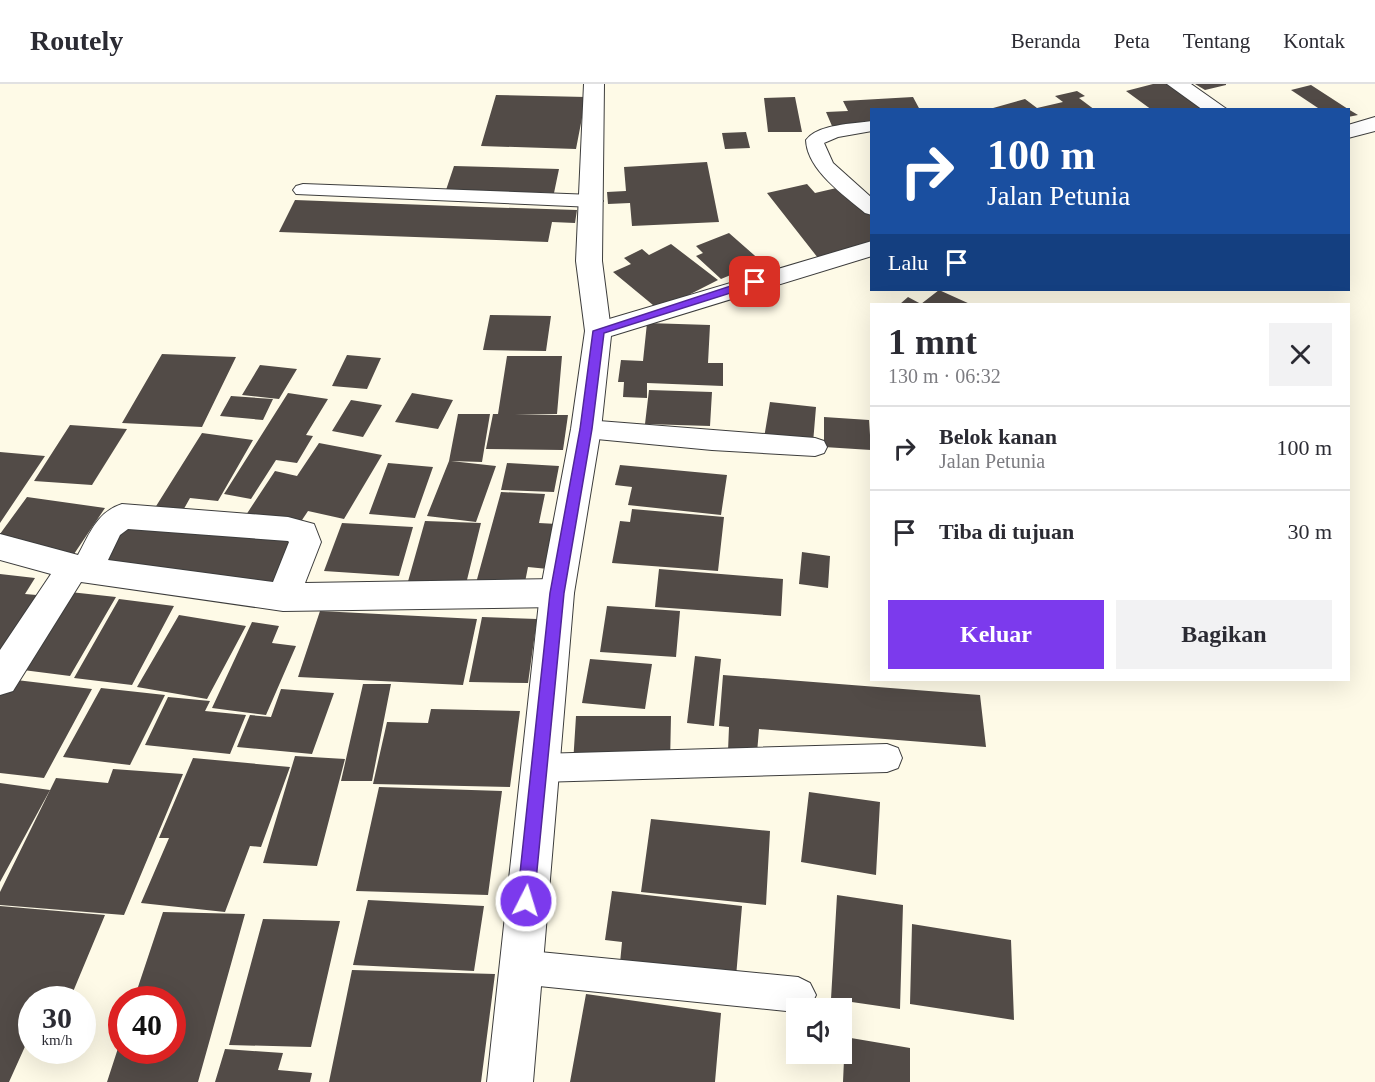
<!DOCTYPE html>
<html lang="id">
<head>
<meta charset="utf-8">
<style>
  :root { --surface:#fff; --page:#f2f2f3; --text:#2b2b33; --muted:#7c7c81; --line:#e1e1e2; --accent:#7c3aed }
  body { margin:0; font-family:Georgia,serif; background:var(--page); color:var(--text); height:100vh; display:flex; flex-direction:column; font-size:22px; white-space:nowrap }
  * { box-sizing:border-box; margin:0 }
  p { font-size:20px; color:var(--muted) }
  .icon { flex:none; width:33px; height:33px; fill:none; stroke:currentColor; stroke-width:2; stroke-linecap:round; stroke-linejoin:round }
  .map { position:relative; flex:1; overflow:hidden }
  .drawer { position:absolute; left:870px; top:219px; width:480px; height:378px; display:flex; flex-direction:column; background:var(--surface); border-radius:0px; box-shadow:0 6px 24px #0002 }
  .drawer>* { flex:none }
  .top-card { position:absolute; left:870px; top:24px; width:480px; height:183px; border-radius:0px; box-shadow:0 6px 24px #0002; background:#1a4fa0; color:#fff; overflow:hidden }
  .buttons { position:absolute; left:786px; top:914px; display:grid; gap:12px }
  .buttons a { display:grid; place-items:center; width:66px; height:66px; border-radius:0px; background:var(--surface); box-shadow:0 6px 24px #0002; font-size:30px }
  .speed { position:absolute; left:18px; top:902px; display:flex; gap:12px; font-size:30px; font-weight:700; text-align:center }
  .speed>* { display:grid; place-content:center; width:78px; height:78px; border-radius:50%; background:var(--surface); box-shadow:0 6px 24px #0002; line-height:1 }
  .speed small { font-size:15px; font-weight:400 }
  .speed .limit { border:9px solid #d22; background:#fff; color:#111 }
  .pin { position:absolute; display:grid; place-items:center; width:51px; height:51px; color:#fff; margin:-26px; border-radius:12px; box-shadow:0 3px 9px #0006 }
  .me { position:absolute; width:66px; margin:-33px; rotate:5deg; stroke-linejoin:round; filter:drop-shadow(0 0 4px #0008) }
  .turn { display:flex; align-items:center; gap:21px; height:126px; padding:0 18px; font-size:27px }
  .turn .icon { width:78px; height:78px; stroke-width:2.5 }
  .turn b { display:block; font-size:42px; line-height:51px }
  .then { display:flex; align-items:center; height:57px; padding:0 18px; background:#0003; gap:12px; font-size:22px }
  .round { display:grid; place-items:center; flex:none; width:63px; height:63px; border-radius:0px; background:var(--page) }
  .headline { display:flex; align-items:center; justify-content:space-between; height:102px; padding:0 18px }
  h1 { font-size:36px; font-weight:800; line-height:45px }
  .button { display:flex; gap:12px; margin-top:auto; padding:12px 18px }
  .button a { flex:1; height:69px; border-radius:0px; background:var(--accent); color:#fff; font-size:24px; font-weight:800; line-height:69px; text-align:center }
  .button a+a { background:var(--page); color:var(--text) }
  ul { padding:0; list-style:none }
  li { display:flex; align-items:center; gap:18px; height:84px; padding:0 18px; border-top:2px solid var(--line) }
  li div { flex:1 }
  li b { display:block; font-size:22px }
  li em { font-style:normal }
  header { display:flex; align-items:center; gap:36px; box-sizing:border-box; height:84px; padding:0 30px; background:var(--surface); border-bottom:2px solid var(--line) }
  header strong { font-size:28px }
  nav { display:flex; gap:33px; margin-inline-start:auto; font-size:21px }
  .map>svg:first-child { display:block }
  .building { fill:#524b47 }
  .lines { fill:none; stroke-linecap:round; stroke-linejoin:round }
  .service-casing { stroke:#3d3d3d; stroke-width:2 }
  .minor-casing { stroke:#3d3d3d; stroke-width:2 }
  .tertiary-casing { stroke:#3d3d3d; stroke-width:2 }
  .service { fill:#fff; fill-rule:evenodd }
  .minor { fill:#fff; fill-rule:evenodd }
  .tertiary { fill:#fff; fill-rule:evenodd }
  .route { fill:#7c3aed; stroke:#51269a; stroke-width:1.5 }
</style>
</head>
<body>
<header>
<strong>Routely</strong>
<nav><a>Beranda</a><a>Peta</a><a>Tentang</a><a>Kontak</a></nav>
</header>
<div class="map">
<svg width="1375" height="998" viewBox="0 0 1375 998">
  <rect width="100%" height="100%" fill="#fefae7"/>
  <path class="building" d="M 1153,0 L 1173,0 L 1210,26 L 1152,26 L 1126,7 Z
    M 1195,0 L 1226,0 L 1226,1 L 1205,6 Z
    M 1311,1 L 1348,25 L 1358,31 L 1348,33 L 1348,26 L 1321,26 L 1291,6 Z
    M 1077,7 L 1085,12 L 1079,14 L 1095,26 L 986,26 L 1025,15 L 1037,24 L 1063,18 L 1055,12 Z
    M 496,11 L 586,13 L 576,65 L 481,62 Z
    M 795,13 L 802,48 L 768,48 L 764,14 Z
    M 913,13 L 920,26 L 872,26 L 872,40 L 832,42 L 826,28 L 848,27 L 843,17 Z
    M 746,48 L 750,64 L 725,65 L 722,49 Z
    M 707,78 L 719,138 L 632,142 L 630,119 L 608,120 L 607,108 L 626,107 L 624,83 Z
    M 454,82 L 559,85 L 554,109 L 446,106 Z
    M 807,100 L 815,109 L 845,102 L 872,132 L 872,160 L 818,174 L 767,109 Z
    M 295,116 L 480,123 L 577,126 L 575,139 L 552,138 L 548,158 L 279,148 Z
    M 729,149 L 762,178 L 721,195 L 696,172 L 703,169 L 696,162 Z
    M 671,160 L 718,196 L 659,226 L 613,188 L 631,180 L 624,174 L 642,165 L 649,171 Z
    M 939,206 L 970,220 L 900,220 L 908,213 L 921,220 Z
    M 490,231 L 551,232 L 546,267 L 483,266 Z
    M 647,239 L 710,241 L 708,279 L 723,279 L 723,302 L 647,299 L 647,314 L 623,313 L 624,298 L 618,298 L 621,276 L 643,277 Z
    M 162,270 L 236,273 L 202,343 L 122,339 Z
    M 347,271 L 381,274 L 367,305 L 332,302 Z
    M 507,272 L 562,272 L 557,330 L 515,331 L 568,331 L 563,366 L 486,365 L 493,330 L 498,330 Z
    M 260,281 L 297,285 L 279,315 L 242,311 Z
    M 649,306 L 712,308 L 710,342 L 645,340 Z
    M 288,309 L 328,315 L 306,351 L 313,352 L 297,379 L 276,376 L 251,415 L 224,410 Z
    M 412,309 L 453,316 L 438,345 L 395,338 Z
    M 231,312 L 273,315 L 263,336 L 220,332 Z
    M 351,316 L 382,321 L 363,353 L 332,347 Z
    M 770,318 L 816,323 L 813,359 L 764,354 Z
    M 458,330 L 490,330 L 482,378 L 451,377 L 496,382 L 476,438 L 427,432 L 449,377 Z
    M 824,333 L 869,336 L 871,366 L 824,363 Z
    M 70,341 L 127,345 L 92,401 L 34,397 Z
    M 202,349 L 253,356 L 218,417 L 190,414 L 181,430 L 153,427 Z
    M 319,359 L 382,371 L 344,435 L 308,427 L 298,442 L 246,431 L 275,387 L 297,392 Z
    M 0,368 L 45,372 L 0,439 Z
    M 388,379 L 433,383 L 415,434 L 369,430 Z
    M 507,379 L 559,382 L 554,408 L 501,406 Z
    M 620,381 L 727,391 L 721,431 L 628,421 L 632,403 L 615,401 Z
    M 501,408 L 545,410 L 539,439 L 557,440 L 548,485 L 528,483 L 524,503 L 476,499 Z
    M 27,413 L 105,424 L 74,470 L 0,459 L 0,450 Z
    M 632,425 L 724,433 L 718,487 L 612,479 L 620,437 L 630,438 Z
    M 128,433 L 295,449 L 271,503 L 97,486 Z
    M 425,437 L 481,439 L 465,504 L 407,501 Z
    M 342,439 L 413,443 L 399,492 L 324,487 Z
    M 802,468 L 830,472 L 828,504 L 799,500 Z
    M 659,485 L 783,495 L 781,532 L 655,523 Z
    M 0,490 L 35,494 L 25,510 L 48,512 L 0,579 Z
    M 70,508 L 116,513 L 70,592 L 23,586 Z
    M 119,515 L 174,522 L 132,601 L 74,594 Z
    M 607,522 L 680,527 L 676,573 L 600,568 Z
    M 320,527 L 477,535 L 463,601 L 298,593 Z
    M 179,531 L 246,542 L 207,615 L 137,603 Z
    M 482,533 L 537,535 L 528,599 L 469,598 Z
    M 252,538 L 279,542 L 272,559 L 296,562 L 266,631 L 212,624 Z
    M 695,572 L 721,575 L 714,642 L 687,639 Z
    M 590,575 L 652,580 L 645,625 L 582,619 Z
    M 723,591 L 980,611 L 986,663 L 759,645 L 757,669 L 728,667 L 729,643 L 719,642 Z
    M 8,595 L 92,605 L 44,694 L 0,689 L 0,609 Z
    M 363,600 L 391,600 L 372,697 L 341,697 Z
    M 101,604 L 165,611 L 130,681 L 63,673 Z
    M 281,605 L 334,609 L 312,670 L 237,663 L 250,631 L 271,633 Z
    M 168,613 L 210,617 L 205,627 L 246,631 L 230,670 L 145,661 Z
    M 431,625 L 520,627 L 510,703 L 373,700 L 387,638 L 428,639 Z
    M 576,632 L 671,632 L 670,680 L 573,680 Z
    M 295,672 L 345,675 L 317,782 L 263,779 Z
    M 193,674 L 290,683 L 261,763 L 250,762 L 225,828 L 141,819 L 169,754 L 159,754 Z
    M 113,685 L 183,690 L 124,831 L 0,821 L 0,808 L 56,694 L 108,699 Z
    M 0,699 L 50,706 L 0,798 Z
    M 379,703 L 502,707 L 488,811 L 356,807 Z
    M 809,708 L 880,718 L 876,791 L 801,778 Z
    M 651,735 L 770,747 L 766,821 L 641,808 Z
    M 612,807 L 742,822 L 736,893 L 620,879 L 622,858 L 605,856 Z
    M 837,811 L 903,821 L 900,925 L 831,915 Z
    M 368,816 L 484,822 L 474,887 L 353,881 Z
    M 0,822 L 105,831 L 70,915 L 32,915 L 32,947 L 9,998 L 0,998 Z
    M 163,828 L 245,830 L 198,998 L 107,998 L 121,955 L 122,966 L 172,966 L 172,915 L 134,915 Z
    M 263,835 L 340,837 L 311,963 L 229,961 Z
    M 912,840 L 1011,856 L 1014,936 L 910,920 Z
    M 352,886 L 495,890 L 481,998 L 329,998 Z
    M 586,910 L 721,929 L 715,998 L 570,998 Z
    M 845,953 L 910,964 L 910,998 L 843,998 Z
    M 225,965 L 283,969 L 278,986 L 312,989 L 310,998 L 215,998 Z"/>
  <g class="lines">
    <defs>
      <path id="service" d="M 872,37 L 872,47 L 838,53 L 824,59 L 833,79 L 872,114 L 872,131 L 865,129 C 844,111 807,86 806,56 C 818,40 853,40 872,37 Z
        M 303,100 L 593,111 L 603,117 L 593,123 L 296,110 L 293,106 L 296,102 Z
        M 586,336 L 815,354 L 824,357 L 827,363 L 824,369 L 815,372 L 712,366 L 586,354 L 578,351 L 574,345 L 578,339 Z
        M 887,660 L 898,664 L 902,674 L 898,684 L 887,688 L 539,698 L 528,694 L 524,684 L 528,674 L 539,670 Z
        M 519,866 L 798,893 L 810,899 L 816,911 L 810,923 L 796,924 L 796,928 L 519,900 L 507,895 L 502,883 L 507,871 Z"/>
      <path id="minor" d="M 584,0 L 604,0 L 602,177 L 611,247 L 607,253 L 598,256 L 589,253 L 585,247 L 576,177 Z
        M 1167,0 L 1191,0 L 1228,26 L 1203,26 Z
        M 122,420 L 288,433 L 314,440 L 321,458 L 305,499 L 557,495 L 569,499 L 574,509 L 569,519 L 557,523 L 283,527 L 81,498 L 13,607 L 0,611 L 0,566 L 51,490 L 0,476 L 0,450 L 78,471 C 90,449 97,428 122,420 ZM 128,445 L 288,457 L 289,458 L 273,498 L 108,476 L 120,451 Z"/>
      <path id="tertiary" d="M 1375,33 L 1375,47 L 1348,54 L 1348,41 Z
        M 872,157 L 872,172 L 611,252 L 601,345 L 574,509 L 533,998 L 487,998 L 540,509 L 571,345 L 585,247 L 589,241 Z"/>
    </defs>
    <use href="#service" class="service-casing"/>
    <use href="#minor" class="minor-casing"/>
    <use href="#tertiary" class="tertiary-casing"/>
    <use href="#service" class="service"/>
    <use href="#minor" class="minor"/>
    <use href="#tertiary" class="tertiary"/>
  </g>
  <path class="route" d="M 755,194 L 760,198 L 759,200 L 604,249 L 592,345 L 564,509 L 534,817 L 532,823 L 526,825 L 520,823 L 517,817 L 550,509 L 580,345 L 593,247 Z"/>
</svg>
<div class="buttons">
<a><svg class="icon" aria-label="sound" viewBox="0 0 24 24"><path d="M4 9h4l5-4v14l-5-4H4zM17 9q2 3 0 6"/></svg></a>
</div>
<div class="speed"><div>30<small>km/h</small></div><div class="limit">40</div></div>
<div class="pin" style="left:755px;top:198px;background:#d93025"><svg class="icon" aria-label="arrive" viewBox="0 0 24 24"><path d="M6 21V4h12l-3 4 3 4H6"/></svg></div>
<svg class="me" style="left:526px;top:817px" viewBox="-20 -20 40 40"><circle r="17" fill="#7c3aed" stroke="#fff" stroke-width="3"/><path d="M0-11L8 9 0 5-8 9z" fill="#fff"/></svg>
<div class="top-card">
<div class="turn"><svg class="icon" aria-label="right" viewBox="0 0 24 24"><path d="M7 20v-9h11M14 6l5 5-5 5"/></svg><div><b>100 m</b>Jalan Petunia</div></div>
<div class="then">Lalu<svg class="icon" aria-label="arrive" viewBox="0 0 24 24"><path d="M6 21V4h12l-3 4 3 4H6"/></svg></div>
</div>
<section class="drawer">
<div class="headline"><div><h1>1 mnt</h1><p>130 m · 06:32</p></div><a class="round"><svg class="icon" aria-label="close" viewBox="0 0 24 24"><path d="M6 6l12 12M18 6L6 18"/></svg></a></div>
<ul>
<li><svg class="icon" aria-label="right" viewBox="0 0 24 24"><path d="M7 20v-9h11M14 6l5 5-5 5"/></svg><div><b>Belok kanan</b><p>Jalan Petunia</p></div><em>100 m</em></li>
<li><svg class="icon" aria-label="arrive" viewBox="0 0 24 24"><path d="M6 21V4h12l-3 4 3 4H6"/></svg><div><b>Tiba di tujuan</b></div><em>30 m</em></li>
</ul>
<div class="button"><a>Keluar</a><a>Bagikan</a></div>
</section>
</div>
</body>
</html>
